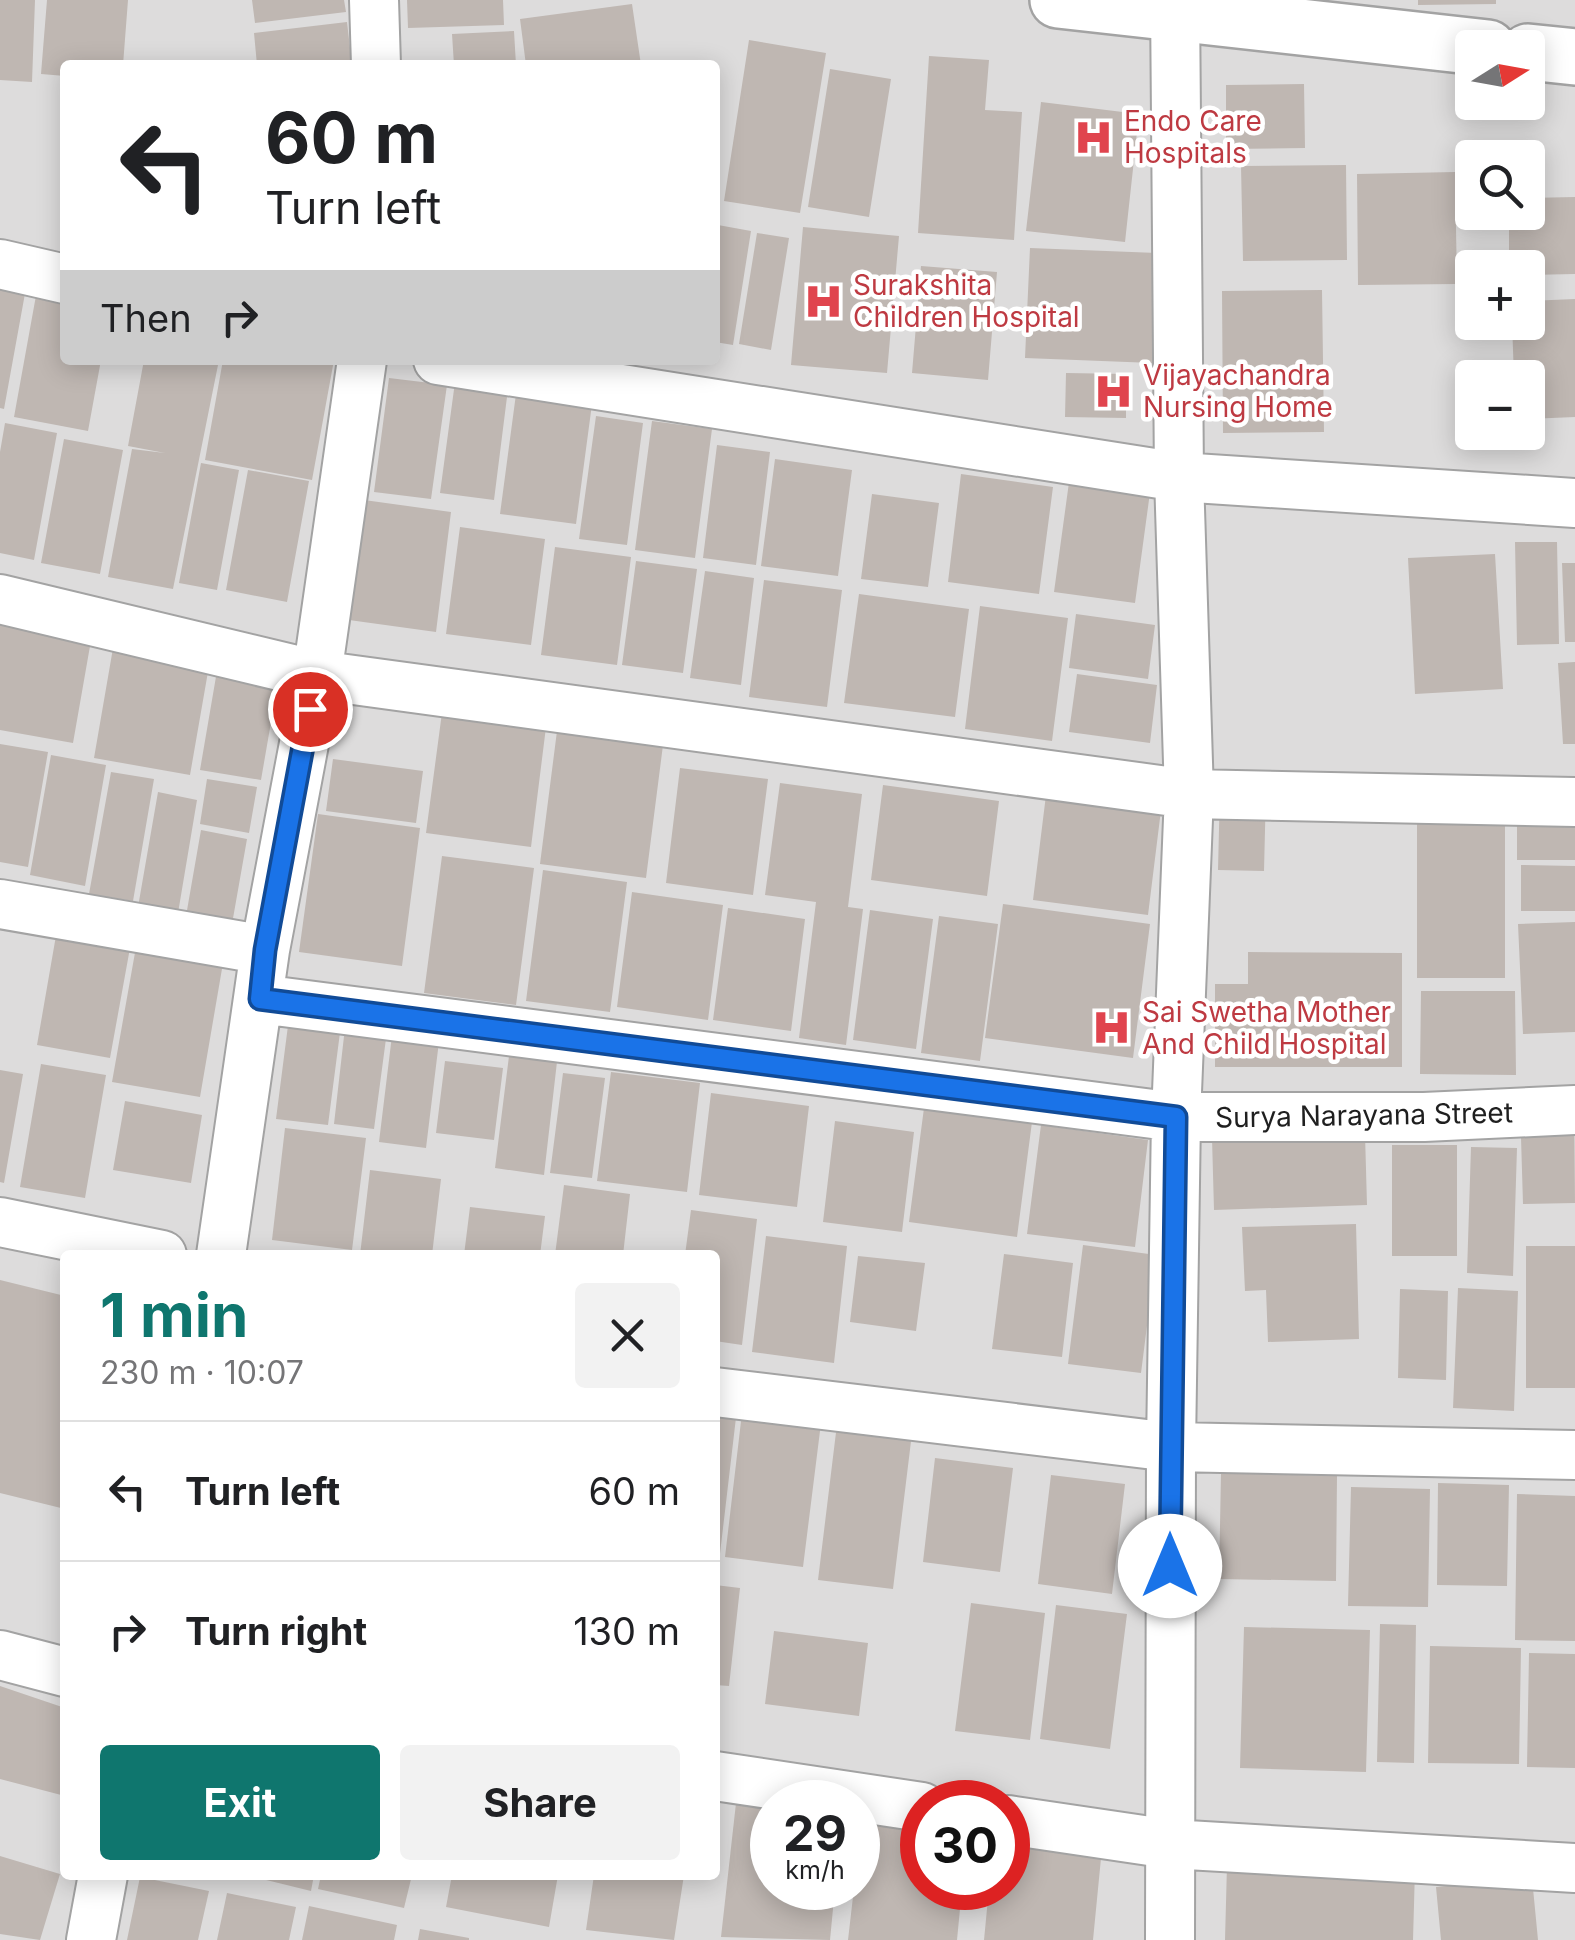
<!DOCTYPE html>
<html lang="en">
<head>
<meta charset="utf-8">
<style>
  :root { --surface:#fff; --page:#f2f2f2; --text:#202124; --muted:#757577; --line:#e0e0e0; --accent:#0f766e }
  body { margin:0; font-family:Inter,sans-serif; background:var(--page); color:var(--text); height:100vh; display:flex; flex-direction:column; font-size:38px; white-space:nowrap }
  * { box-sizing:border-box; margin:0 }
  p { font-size:32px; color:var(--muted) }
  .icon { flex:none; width:55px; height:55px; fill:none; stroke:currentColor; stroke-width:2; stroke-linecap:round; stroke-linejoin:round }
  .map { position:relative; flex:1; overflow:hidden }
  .details { position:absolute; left:60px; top:1250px; width:660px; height:630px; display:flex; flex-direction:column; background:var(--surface); border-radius:10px; box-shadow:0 5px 25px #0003 }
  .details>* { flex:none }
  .banner { position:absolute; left:60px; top:60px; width:660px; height:305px; border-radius:10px; box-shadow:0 5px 25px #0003; background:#fff; color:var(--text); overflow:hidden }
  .needle { width:65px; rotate:79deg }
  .buttons { position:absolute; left:1455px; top:30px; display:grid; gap:20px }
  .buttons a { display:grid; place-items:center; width:90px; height:90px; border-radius:10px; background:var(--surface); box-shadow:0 5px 25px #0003; font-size:50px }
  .speed { position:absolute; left:750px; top:1780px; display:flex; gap:20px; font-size:50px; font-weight:700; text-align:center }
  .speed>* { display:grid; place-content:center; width:130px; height:130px; border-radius:50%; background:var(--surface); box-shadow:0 5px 25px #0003; line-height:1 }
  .speed small { font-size:25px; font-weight:400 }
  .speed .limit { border:15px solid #d22; background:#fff; color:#111 }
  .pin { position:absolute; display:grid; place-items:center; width:85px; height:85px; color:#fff; margin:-42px; border:5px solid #fff; border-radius:50%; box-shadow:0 2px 10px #0007 }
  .me { position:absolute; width:110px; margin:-55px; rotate:0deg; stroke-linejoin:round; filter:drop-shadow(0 0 8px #0008) }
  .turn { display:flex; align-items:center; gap:35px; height:210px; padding:0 40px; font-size:45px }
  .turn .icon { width:130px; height:130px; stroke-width:2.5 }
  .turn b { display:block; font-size:70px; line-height:85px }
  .then { display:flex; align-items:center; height:95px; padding:0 40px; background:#0003; gap:20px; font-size:38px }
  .round { display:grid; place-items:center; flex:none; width:105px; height:105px; border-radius:10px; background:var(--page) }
  .headline { display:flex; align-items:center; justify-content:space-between; height:170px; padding:0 40px }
  h1 { font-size:60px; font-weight:700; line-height:75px; color:var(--accent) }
  .cta { display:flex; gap:20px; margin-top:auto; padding:20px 40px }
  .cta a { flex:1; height:115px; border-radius:10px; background:var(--accent); color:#fff; font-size:40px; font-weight:700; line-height:115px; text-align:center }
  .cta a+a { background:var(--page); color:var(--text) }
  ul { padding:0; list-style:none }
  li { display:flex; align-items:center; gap:30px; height:140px; padding:0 40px; border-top:2px solid var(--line) }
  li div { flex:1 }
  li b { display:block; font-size:38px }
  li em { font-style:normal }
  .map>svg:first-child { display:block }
  .residential { fill:#dddcdc; fill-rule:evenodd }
  .building { fill:#bfb7b2 }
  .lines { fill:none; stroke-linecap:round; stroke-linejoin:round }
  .minor-casing { stroke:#a3a3a3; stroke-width:52 }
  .tertiary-casing { stroke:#a3a3a3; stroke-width:60 }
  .minor { stroke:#fff; stroke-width:48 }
  .tertiary { stroke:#fff; stroke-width:55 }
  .route-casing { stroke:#114b97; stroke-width:25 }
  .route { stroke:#1a73e8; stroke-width:18 }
  .labels { text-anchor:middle; stroke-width:9; stroke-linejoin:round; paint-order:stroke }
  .health-label { font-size:28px; fill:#be3a42; stroke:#fff; text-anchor:start }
  .street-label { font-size:28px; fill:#1f1f1f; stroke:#fff }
</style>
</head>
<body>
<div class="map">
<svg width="1575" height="1940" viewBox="0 0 1575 1940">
  <rect width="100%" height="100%" fill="#efebe5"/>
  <path class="residential" d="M 0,0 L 1575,0 L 1575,1940 L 0,1940 ZM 1472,48 L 1528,48 L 1528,102 L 1472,102 ZM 65,65 L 715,65 L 715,360 L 65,360 ZM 1472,158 L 1528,158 L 1528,212 L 1472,212 ZM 1472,268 L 1528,268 L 1528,322 L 1472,322 ZM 1472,378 L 1528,378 L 1528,432 L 1472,432 ZM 65,1255 L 715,1255 L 715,1875 L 65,1875 ZM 772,1802 L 858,1802 L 858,1888 L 772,1888 ZM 922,1802 L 1008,1802 L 1008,1888 L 922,1888 Z"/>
  <path class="building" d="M 0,0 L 35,0 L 32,82 L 0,80 Z
    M 47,0 L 128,0 L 123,65 L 65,65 L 65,76 L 41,74 Z
    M 252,0 L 344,0 L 346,12 L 255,23 Z
    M 407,0 L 503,0 L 504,25 L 408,28 Z
    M 1418,0 L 1496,0 L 1496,4 L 1418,5 Z
    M 632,4 L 641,65 L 526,65 L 520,19 Z
    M 347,22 L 352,65 L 257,65 L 254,33 Z
    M 514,31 L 516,65 L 454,65 L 452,34 Z
    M 749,40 L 826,53 L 800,213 L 724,201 Z
    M 929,56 L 989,60 L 985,110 L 1022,112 L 1014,240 L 918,233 Z
    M 830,69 L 891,79 L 869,217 L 808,207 Z
    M 1304,84 L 1305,148 L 1226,149 L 1226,85 Z
    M 1041,102 L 1139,114 L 1125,242 L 1026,231 Z
    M 1346,165 L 1347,260 L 1243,261 L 1241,166 Z
    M 1455,172 L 1457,284 L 1358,285 L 1357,174 Z
    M 1575,197 L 1575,274 L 1528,275 L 1528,268 L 1509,268 L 1509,212 L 1528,212 L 1528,198 Z
    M 718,225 L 751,231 L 733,345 L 715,342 Z
    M 803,227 L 899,236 L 887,373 L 791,365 Z
    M 757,233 L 789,238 L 771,350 L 739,344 Z
    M 1030,248 L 1157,253 L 1153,363 L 1025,358 Z
    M 921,266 L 997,272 L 988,380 L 912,373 Z
    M 0,283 L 26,288 L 4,409 L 0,408 Z
    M 37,290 L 65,295 L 65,360 L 101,360 L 88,431 L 14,417 Z
    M 1322,290 L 1324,432 L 1223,433 L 1222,291 Z
    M 1575,299 L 1575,417 L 1528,419 L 1528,378 L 1514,378 L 1512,322 L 1528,322 L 1528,301 Z
    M 144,360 L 219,360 L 173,589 L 108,577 L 132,449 L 165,453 L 128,446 Z
    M 223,360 L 334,360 L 312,480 L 205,460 Z
    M 1066,373 L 1126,374 L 1126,418 L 1065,417 Z
    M 389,378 L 447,385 L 431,499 L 374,492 Z
    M 455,382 L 508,389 L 494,500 L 440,493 Z
    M 516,394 L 592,404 L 576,524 L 500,514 Z
    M 596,416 L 643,423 L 627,545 L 579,539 Z
    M 652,421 L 712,429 L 695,558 L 635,550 Z
    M 5,423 L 57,433 L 34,560 L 0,553 L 0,452 Z
    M 64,439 L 123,450 L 100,574 L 41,563 Z
    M 717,445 L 770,452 L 756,565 L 703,558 Z
    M 775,459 L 852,470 L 838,576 L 761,566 Z
    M 201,463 L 239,470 L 217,590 L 179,583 Z
    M 248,470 L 309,481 L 287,602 L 226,590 Z
    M 961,474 L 1053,487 L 1039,594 L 948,582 Z
    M 1070,475 L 1151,485 L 1135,603 L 1054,592 Z
    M 872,494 L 939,503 L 928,587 L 861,579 Z
    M 364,500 L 451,512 L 436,632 L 349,620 Z
    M 460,527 L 545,539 L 531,645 L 446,634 Z
    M 1515,542 L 1557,542 L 1559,644 L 1517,645 Z
    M 555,547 L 631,557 L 617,665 L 541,655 Z
    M 1495,554 L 1503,689 L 1415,694 L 1408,558 Z
    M 636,561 L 697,569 L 683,673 L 622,665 Z
    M 1562,563 L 1575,563 L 1575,642 L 1565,642 Z
    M 705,571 L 754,578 L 741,685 L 690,678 Z
    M 764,580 L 842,590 L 827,707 L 749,697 Z
    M 859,594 L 969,609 L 955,717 L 844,703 Z
    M 980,606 L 1068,618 L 1052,741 L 965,729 Z
    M 0,612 L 93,629 L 73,743 L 0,730 Z
    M 1076,614 L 1155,625 L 1148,679 L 1069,668 Z
    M 117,625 L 213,643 L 190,775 L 94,758 Z
    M 1575,662 L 1575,744 L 1563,744 L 1558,663 Z
    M 218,665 L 279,676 L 261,780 L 200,770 Z
    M 1077,674 L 1157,685 L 1150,743 L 1069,732 Z
    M 443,705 L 547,719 L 531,847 L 426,833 Z
    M 557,731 L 663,745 L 646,878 L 540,864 Z
    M 0,744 L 48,752 L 28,867 L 0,862 Z
    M 51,755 L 106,765 L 85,886 L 30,875 Z
    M 333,759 L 423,771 L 416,823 L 326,811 Z
    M 680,768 L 768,779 L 753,895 L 666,883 Z
    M 111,772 L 154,779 L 133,901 L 89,894 Z
    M 207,779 L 257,787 L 249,833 L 200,824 Z
    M 780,783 L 862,794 L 848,907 L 863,909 L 846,1045 L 799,1038 L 816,902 L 765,895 Z
    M 883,785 L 999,801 L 987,896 L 871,880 Z
    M 1220,788 L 1266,789 L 1264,871 L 1218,870 Z
    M 158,792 L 197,800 L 178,913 L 138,907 Z
    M 1046,795 L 1161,810 L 1148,915 L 1033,900 Z
    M 1517,803 L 1575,803 L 1575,860 L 1517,860 Z
    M 1417,810 L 1505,811 L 1505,978 L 1417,978 Z
    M 318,814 L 420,828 L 402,966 L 299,952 Z
    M 201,830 L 247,839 L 232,924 L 186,916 Z
    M 442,856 L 534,868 L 516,1005 L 424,993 Z
    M 1521,865 L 1575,866 L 1575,911 L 1521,911 Z
    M 543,870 L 627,882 L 610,1012 L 526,1001 Z
    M 632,892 L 723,905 L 708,1020 L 617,1007 Z
    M 1003,904 L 1150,924 L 1133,1058 L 985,1038 Z
    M 728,908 L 805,919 L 791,1031 L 713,1020 Z
    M 870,910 L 933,919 L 916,1049 L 853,1040 Z
    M 939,916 L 998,924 L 980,1061 L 921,1053 Z
    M 1575,922 L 1575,1032 L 1523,1034 L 1518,924 Z
    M 58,924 L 132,937 L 110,1058 L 37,1045 Z
    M 136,947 L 223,963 L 200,1097 L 112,1082 Z
    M 1248,952 L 1402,953 L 1402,1067 L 1215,1067 L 1215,984 L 1248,984 Z
    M 1421,991 L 1515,991 L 1516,1075 L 1420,1074 Z
    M 290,1010 L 342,1017 L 328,1125 L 276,1119 Z
    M 347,1010 L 389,1016 L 374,1129 L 334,1124 Z
    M 394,1019 L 441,1025 L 426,1148 L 379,1142 Z
    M 510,1048 L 558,1053 L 544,1175 L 495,1168 Z
    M 445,1061 L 503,1068 L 494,1140 L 436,1133 Z
    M 41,1064 L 106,1075 L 85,1198 L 20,1187 Z
    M 0,1070 L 23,1074 L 4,1183 L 0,1182 Z
    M 611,1072 L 700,1083 L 687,1192 L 597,1181 Z
    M 563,1073 L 605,1078 L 592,1178 L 550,1173 Z
    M 711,1093 L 809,1106 L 797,1207 L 699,1195 Z
    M 125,1101 L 202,1115 L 191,1183 L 113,1170 Z
    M 1574,1102 L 1575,1203 L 1523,1204 L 1520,1104 Z
    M 924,1108 L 1032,1122 L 1017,1237 L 909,1222 Z
    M 835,1121 L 914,1132 L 902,1232 L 823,1222 Z
    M 1041,1125 L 1148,1140 L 1135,1247 L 1027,1234 Z
    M 285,1128 L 366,1138 L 352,1250 L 272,1240 Z
    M 1365,1134 L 1367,1205 L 1214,1210 L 1212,1138 Z
    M 1392,1145 L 1457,1145 L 1457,1256 L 1392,1256 Z
    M 1471,1147 L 1517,1148 L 1513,1276 L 1467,1273 Z
    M 370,1170 L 441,1179 L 432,1255 L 360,1255 Z
    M 564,1185 L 630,1194 L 623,1255 L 555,1255 Z
    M 470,1207 L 545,1216 L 540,1255 L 464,1255 Z
    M 691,1210 L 757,1219 L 742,1345 L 715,1341 L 715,1255 L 685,1255 Z
    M 1356,1224 L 1359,1339 L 1268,1342 L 1266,1290 L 1245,1291 L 1242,1227 Z
    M 766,1236 L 847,1246 L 834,1363 L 752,1352 Z
    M 1083,1245 L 1156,1255 L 1141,1373 L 1068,1364 Z
    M 1526,1246 L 1575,1246 L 1575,1388 L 1526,1388 Z
    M 1004,1254 L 1073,1263 L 1062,1357 L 992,1349 Z
    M 858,1256 L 925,1263 L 916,1331 L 850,1322 Z
    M 0,1280 L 65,1296 L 65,1509 L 0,1493 Z
    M 1458,1288 L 1518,1291 L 1514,1411 L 1453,1408 Z
    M 1400,1289 L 1448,1291 L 1446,1380 L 1398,1378 Z
    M 715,1406 L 737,1409 L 719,1562 L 715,1562 Z
    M 742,1413 L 821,1423 L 803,1567 L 725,1557 Z
    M 838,1416 L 913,1425 L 893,1589 L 818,1580 Z
    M 935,1458 L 1013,1468 L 1000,1572 L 923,1562 Z
    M 1221,1473 L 1337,1476 L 1336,1581 L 1219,1579 Z
    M 1051,1475 L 1125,1484 L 1112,1594 L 1038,1584 Z
    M 1438,1483 L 1509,1485 L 1507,1586 L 1437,1585 Z
    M 1351,1487 L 1430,1489 L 1428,1607 L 1348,1606 Z
    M 1517,1494 L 1575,1496 L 1575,1641 L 1515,1640 Z
    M 715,1585 L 740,1588 L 729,1686 L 715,1685 Z
    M 971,1603 L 1045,1613 L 1030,1740 L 955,1731 Z
    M 1056,1605 L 1127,1614 L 1110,1749 L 1040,1739 Z
    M 1380,1624 L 1416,1625 L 1414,1763 L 1377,1762 Z
    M 1244,1627 L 1370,1630 L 1366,1772 L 1240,1768 Z
    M 774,1631 L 868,1643 L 859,1716 L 765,1704 Z
    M 1430,1646 L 1521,1648 L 1519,1764 L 1428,1763 Z
    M 1529,1653 L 1575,1654 L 1575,1768 L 1527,1767 Z
    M 0,1686 L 65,1708 L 65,1796 L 0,1779 Z
    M 736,1803 L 772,1807 L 772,1888 L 835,1888 L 830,1940 L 721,1937 Z
    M 861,1824 L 922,1831 L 922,1888 L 962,1888 L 957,1940 L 848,1940 L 854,1888 L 858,1888 Z
    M 1008,1836 L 1102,1848 L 1093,1940 L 984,1940 L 989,1888 L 1008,1888 Z
    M 0,1856 L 60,1874 L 40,1940 L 0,1934 Z
    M 1227,1865 L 1415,1869 L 1413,1940 L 1225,1940 Z
    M 246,1875 L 314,1875 L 311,1891 Z
    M 321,1875 L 412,1875 L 404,1908 L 318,1889 Z
    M 452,1875 L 558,1875 L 549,1927 L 446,1907 Z
    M 594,1875 L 684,1875 L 674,1940 L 586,1930 Z
    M 140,1877 L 209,1891 L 198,1940 L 127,1940 Z
    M 1532,1878 L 1538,1940 L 1441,1940 L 1436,1887 Z
    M 227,1893 L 296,1907 L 289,1940 L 217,1940 Z
    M 309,1906 L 397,1925 L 394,1940 L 302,1940 Z
    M 420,1929 L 469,1938 L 469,1940 L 418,1940 Z"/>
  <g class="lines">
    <defs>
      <path id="minor" d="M 374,0 L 376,65
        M 0,264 L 65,279
        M 438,360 L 1179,477 L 1575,503
        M 0,599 L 317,675 L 1189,794 L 1575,802
        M 0,904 L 265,950
        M 260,999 L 1176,1117 L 1424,1117 L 1575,1110
        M 0,1222 L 162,1255
        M 221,1255 L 265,950 L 317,675 L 362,360
        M 715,1392 L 1171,1447 L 1575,1455
        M 0,1655 L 65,1672
        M 715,1776 L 922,1807
        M 1008,1820 L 1170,1844 L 1575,1868
        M 91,1940 L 103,1875
        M 1170,1940 L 1171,1447 L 1176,1117 L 1189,794 L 1179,477 L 1175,0"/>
      <path id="tertiary" d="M 1058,0 L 1488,48
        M 1528,52 L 1575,57"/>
    </defs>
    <use href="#minor" class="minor-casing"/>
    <use href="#tertiary" class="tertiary-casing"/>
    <use href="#minor" class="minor"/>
    <use href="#tertiary" class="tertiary"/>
  </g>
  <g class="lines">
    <defs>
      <path id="route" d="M 310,709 L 265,950 L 260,999 L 1176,1117 L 1170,1566"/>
    </defs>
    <use href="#route" class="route-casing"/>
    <use href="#route" class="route"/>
  </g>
  <defs>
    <symbol id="hospital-bare" viewBox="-9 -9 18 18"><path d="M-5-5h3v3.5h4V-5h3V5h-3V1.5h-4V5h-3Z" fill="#e0444e" stroke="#fff" stroke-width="2.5" paint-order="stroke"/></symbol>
  </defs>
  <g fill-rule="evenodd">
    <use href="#hospital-bare" x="1066" y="110" width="55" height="55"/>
    <use href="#hospital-bare" x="796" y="274" width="55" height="55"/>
    <use href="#hospital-bare" x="1086" y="364" width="55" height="55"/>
    <use href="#hospital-bare" x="1084" y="1000" width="55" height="55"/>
  </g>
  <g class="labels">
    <g class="health-label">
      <text x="1124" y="131">Endo Care<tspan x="1124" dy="32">Hospitals</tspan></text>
      <text x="853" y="295">Surakshita<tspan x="853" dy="32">Children Hospital</tspan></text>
      <text x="1143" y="385">Vijayachandra<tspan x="1143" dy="32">Nursing Home</tspan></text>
      <text x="1142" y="1022">Sai Swetha Mother<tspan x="1142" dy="32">And Child Hospital</tspan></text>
    </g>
    <g class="street-label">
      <text transform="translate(1364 1115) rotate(-1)" y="10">Surya Narayana Street</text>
    </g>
  </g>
</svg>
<div class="buttons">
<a><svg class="needle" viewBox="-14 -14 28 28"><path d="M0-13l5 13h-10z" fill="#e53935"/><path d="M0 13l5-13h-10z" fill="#757577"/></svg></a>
<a><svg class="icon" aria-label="search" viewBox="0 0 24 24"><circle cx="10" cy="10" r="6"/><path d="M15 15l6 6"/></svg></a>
<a>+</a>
<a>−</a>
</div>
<div class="speed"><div>29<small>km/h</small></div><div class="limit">30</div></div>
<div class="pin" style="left:310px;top:709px;background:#d93025"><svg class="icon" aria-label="arrive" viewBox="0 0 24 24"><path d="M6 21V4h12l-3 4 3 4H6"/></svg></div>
<svg class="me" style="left:1170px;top:1566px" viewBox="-20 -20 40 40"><circle r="19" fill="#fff"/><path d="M0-13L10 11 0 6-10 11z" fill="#1a73e8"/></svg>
<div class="banner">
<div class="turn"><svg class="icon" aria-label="left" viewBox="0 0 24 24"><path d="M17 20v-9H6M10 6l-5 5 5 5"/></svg><div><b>60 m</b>Turn left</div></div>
<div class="then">Then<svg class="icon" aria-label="right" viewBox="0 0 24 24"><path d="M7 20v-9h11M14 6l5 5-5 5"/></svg></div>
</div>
<section class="details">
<div class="headline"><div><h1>1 min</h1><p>230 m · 10:07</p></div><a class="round"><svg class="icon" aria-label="close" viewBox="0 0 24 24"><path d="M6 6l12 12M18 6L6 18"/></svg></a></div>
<ul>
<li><svg class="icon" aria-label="left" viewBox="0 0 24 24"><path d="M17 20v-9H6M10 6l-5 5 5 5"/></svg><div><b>Turn left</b></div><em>60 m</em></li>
<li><svg class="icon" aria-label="right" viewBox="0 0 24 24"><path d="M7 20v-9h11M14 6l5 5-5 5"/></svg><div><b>Turn right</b></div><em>130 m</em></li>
</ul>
<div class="cta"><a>Exit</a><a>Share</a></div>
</section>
</div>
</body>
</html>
